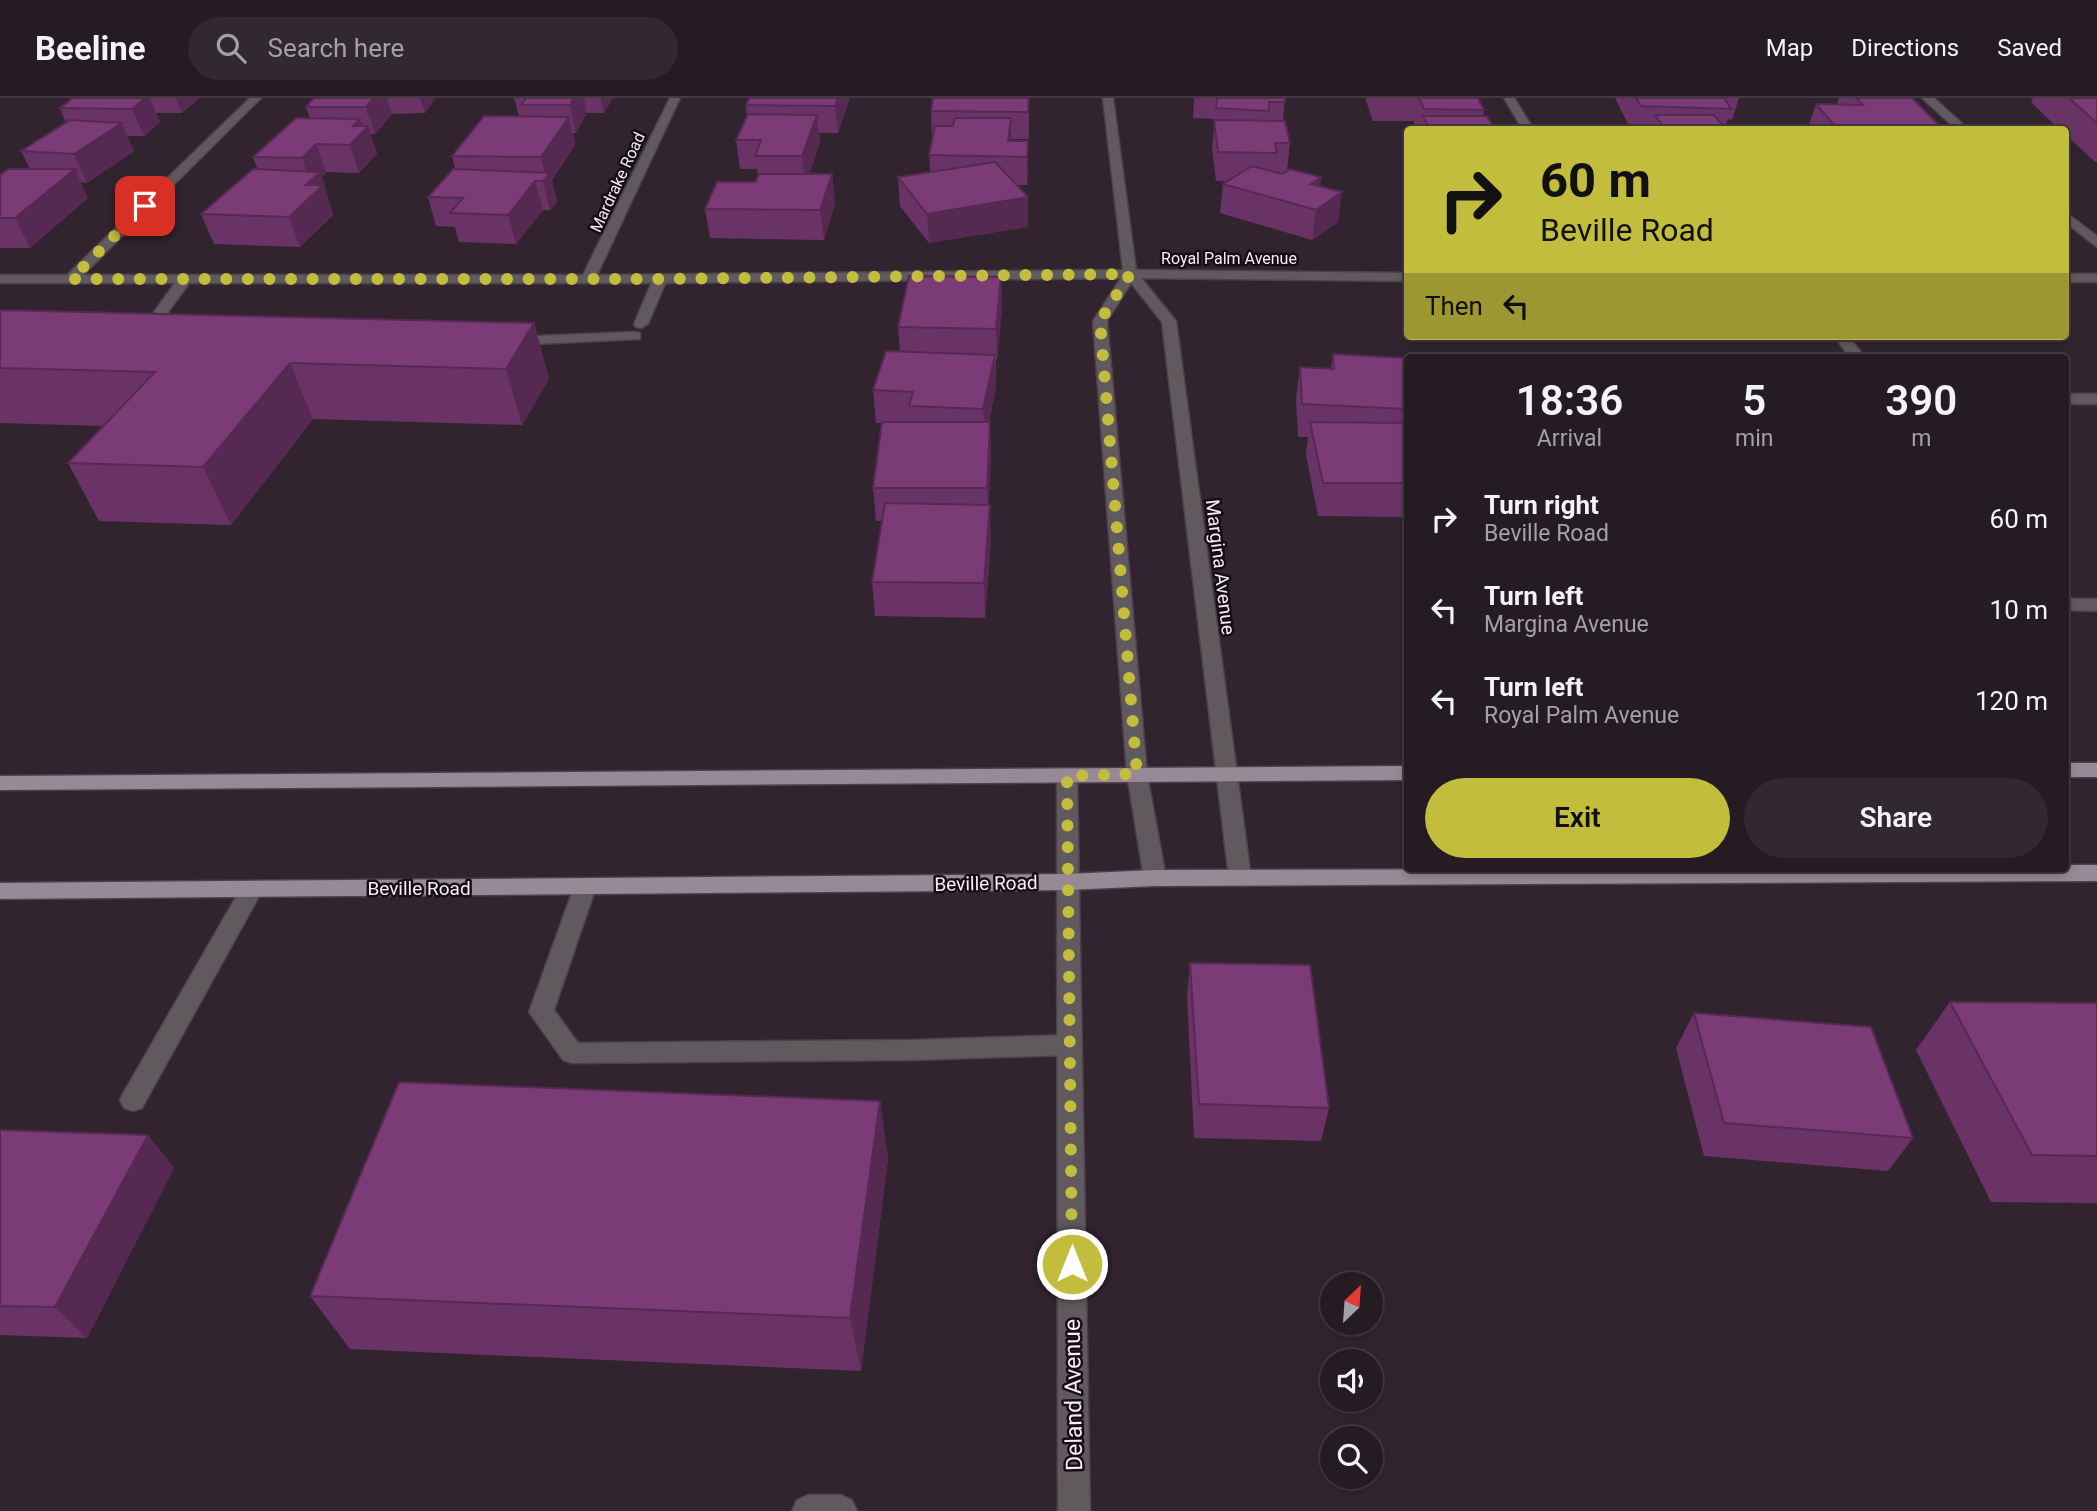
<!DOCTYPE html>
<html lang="en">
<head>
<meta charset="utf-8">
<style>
  :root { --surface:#251b23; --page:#312830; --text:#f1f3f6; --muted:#a3a1a6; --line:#423941; --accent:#c3bd3e }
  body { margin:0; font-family:Roboto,sans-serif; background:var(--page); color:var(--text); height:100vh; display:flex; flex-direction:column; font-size:26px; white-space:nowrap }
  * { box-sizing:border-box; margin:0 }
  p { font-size:23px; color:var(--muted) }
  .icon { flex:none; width:38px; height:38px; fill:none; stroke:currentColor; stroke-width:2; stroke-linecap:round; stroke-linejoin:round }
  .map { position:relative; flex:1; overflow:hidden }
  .side { position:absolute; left:1404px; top:256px; width:665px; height:518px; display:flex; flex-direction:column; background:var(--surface); border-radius:7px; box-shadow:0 4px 10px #0003,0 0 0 2px var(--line) }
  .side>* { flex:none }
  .hud { position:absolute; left:1404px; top:28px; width:665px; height:214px; border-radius:7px; box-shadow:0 4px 10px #0003,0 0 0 2px var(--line); background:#c3bd3e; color:#111; overflow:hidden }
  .needle { width:46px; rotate:25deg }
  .controls { position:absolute; left:1320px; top:1174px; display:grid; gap:14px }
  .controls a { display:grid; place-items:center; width:63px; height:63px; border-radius:50%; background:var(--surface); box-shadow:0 4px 10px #0003,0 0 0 2px var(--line); font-size:35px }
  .pin { position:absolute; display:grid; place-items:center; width:60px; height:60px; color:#fff; margin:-30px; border-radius:14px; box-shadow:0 4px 10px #0006 }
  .me { position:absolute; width:77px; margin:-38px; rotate:0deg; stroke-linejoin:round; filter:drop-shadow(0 0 5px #0008) }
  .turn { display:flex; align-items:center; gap:24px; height:147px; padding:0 21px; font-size:32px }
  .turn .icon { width:91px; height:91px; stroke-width:2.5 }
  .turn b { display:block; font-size:49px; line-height:60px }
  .then { display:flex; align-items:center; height:66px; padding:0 21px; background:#0003; gap:14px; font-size:26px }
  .eta { display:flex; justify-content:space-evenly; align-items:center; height:119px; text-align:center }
  .eta b { font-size:42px; font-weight:600; line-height:49px }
  .cta { display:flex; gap:14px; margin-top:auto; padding:14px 21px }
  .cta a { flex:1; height:80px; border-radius:42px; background:var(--accent); color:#111; font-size:28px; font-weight:600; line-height:80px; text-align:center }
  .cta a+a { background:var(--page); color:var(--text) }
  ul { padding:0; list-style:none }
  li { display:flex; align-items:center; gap:21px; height:91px; padding:0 21px }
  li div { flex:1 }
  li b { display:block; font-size:26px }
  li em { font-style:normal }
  header { display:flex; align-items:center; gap:42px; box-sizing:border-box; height:98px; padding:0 35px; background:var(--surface); border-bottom:2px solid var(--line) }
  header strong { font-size:33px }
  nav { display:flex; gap:38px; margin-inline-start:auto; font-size:24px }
  .search { width:490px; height:63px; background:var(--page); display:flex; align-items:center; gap:18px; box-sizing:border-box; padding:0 24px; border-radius:38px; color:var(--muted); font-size:26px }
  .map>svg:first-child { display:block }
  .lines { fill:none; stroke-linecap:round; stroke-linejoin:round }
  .lane-casing { stroke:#4d404b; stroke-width:3 }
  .street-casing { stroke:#4d404b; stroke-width:3 }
  .primary-casing { stroke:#4d404b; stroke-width:3 }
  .lane { fill:#605a5f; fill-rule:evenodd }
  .street { fill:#605a5f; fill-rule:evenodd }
  .primary { fill:#978996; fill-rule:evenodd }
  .wall { fill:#6a3366 }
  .shaded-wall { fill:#562953 }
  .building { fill:#7b3b77; stroke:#562953; stroke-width:2 }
  .route { stroke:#c3bd3e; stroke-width:12; stroke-dasharray:0 21.6 }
  .labels { text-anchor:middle; stroke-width:5; stroke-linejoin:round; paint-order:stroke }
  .far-street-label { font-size:16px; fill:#f6edf5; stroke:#150f14 }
  .street-label { font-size:19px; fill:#f6edf5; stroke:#150f14 }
  .near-street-label { font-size:23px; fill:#f6edf5; stroke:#150f14 }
</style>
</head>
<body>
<header>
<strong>Beeline</strong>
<div class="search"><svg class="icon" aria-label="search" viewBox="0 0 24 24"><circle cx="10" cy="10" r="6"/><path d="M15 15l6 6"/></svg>Search here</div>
<nav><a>Map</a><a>Directions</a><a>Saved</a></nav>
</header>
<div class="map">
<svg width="2097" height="1413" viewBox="0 0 2097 1413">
  <rect width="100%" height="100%" fill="#31242f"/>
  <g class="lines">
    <defs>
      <path id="lane" d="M 185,177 L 192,181 L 168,214 L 176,225 L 189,226 L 191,229 L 184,233 L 167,232 L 154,214 L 180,178 Z
        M 660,177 L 667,181 L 648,226 L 641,230 L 636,229 L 634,226 L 653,181 Z
        M 635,234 L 640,235 L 640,241 L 512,247 L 505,243 L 512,239 Z
        M 1846,241 L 1851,242 L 1865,259 L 1850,259 L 1839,245 Z
        M 2065,296 L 2097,296 L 2097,306 L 2065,306 Z
        M 2065,497 L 2074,501 L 2097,501 L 2097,513 L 2065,512 Z
        M 585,781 L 593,783 L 596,789 L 554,912 L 578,945 L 912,942 L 1069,937 L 1078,940 L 1081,947 L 1078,954 L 1069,957 L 912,962 L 572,965 L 563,962 L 529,914 L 574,789 L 577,783 Z
        M 252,783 L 260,785 L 263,791 L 142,1010 L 133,1013 L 124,1010 L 120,1002 L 124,994 L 244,785 Z
        M 808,1397 L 841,1397 L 852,1402 L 857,1413 L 792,1413 L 797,1402 Z"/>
      <path id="street" d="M 250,0 L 261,0 L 83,177 L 583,177 L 670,0 L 680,0 L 597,177 L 1123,172 L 1103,0 L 1113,0 L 1136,172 L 1407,175 L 1407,183 L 1141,180 L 1176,223 L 1251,780 L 1248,786 L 1240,788 L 1232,786 L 1229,780 L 1162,224 L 1131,185 L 1107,223 L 1147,676 L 1166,780 L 1163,786 L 1155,788 L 1147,786 L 1144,780 L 1127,676 L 1093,223 L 1121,180 L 660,185 L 0,185 L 0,177 L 67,177 Z
        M 1504,0 L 1514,0 L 1534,32 L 1523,32 Z
        M 1922,0 L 1934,0 L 1969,32 L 1957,32 Z
        M 2065,114 L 2097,138 L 2097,149 L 2065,124 Z
        M 2065,176 L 2097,176 L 2097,184 L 2065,184 Z
        M 1067,671 L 1074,673 L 1077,678 L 1090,1413 L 1058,1413 L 1057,678 L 1060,673 Z"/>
      <path id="primary" d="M 2065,665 L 2097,665 L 2097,679 L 2065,679 Z
        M 1407,668 L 1407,682 L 0,692 L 0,678 Z
        M 2065,767 L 2097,767 L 2097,783 L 1155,788 L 1067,792 L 0,801 L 0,785 L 1067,776 L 1155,772 L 2065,770 Z"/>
    </defs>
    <use href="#lane" class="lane-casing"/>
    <use href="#street" class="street-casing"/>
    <use href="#primary" class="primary-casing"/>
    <use href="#lane" class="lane"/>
    <use href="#street" class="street"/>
    <use href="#primary" class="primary"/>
  </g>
  <path class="wall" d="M 73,0 L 200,0 L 182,15 L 156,15 L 160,24 L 144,38 L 127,38 L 134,53 L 87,85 L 80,84 L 88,100 L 30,150 L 0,150 L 0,77 L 30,71 L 21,53 L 66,25 L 60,10 Z
    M 314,0 L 436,0 L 425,15 L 392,16 L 375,36 L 370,36 L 377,56 L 359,75 L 326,74 L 322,79 L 333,117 L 300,149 L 214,146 L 201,116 L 258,72 L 253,59 L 310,20 L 306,9 Z
    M 514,0 L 613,0 L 604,15 L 587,15 L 576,35 L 573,35 L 575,47 L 552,82 L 557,104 L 550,112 L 543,112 L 516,146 L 459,144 L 455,129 L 436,128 L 428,99 L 455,71 L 452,58 L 519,18 Z
    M 749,0 L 850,0 L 838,35 L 819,35 L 820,44 L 809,76 L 832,76 L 835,105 L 824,142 L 710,140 L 705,111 L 755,84 L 758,78 L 757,71 L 740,71 L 736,42 L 747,17 L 746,7 Z
    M 1029,0 L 1029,41 L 1011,41 L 1011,43 L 1028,43 L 1028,71 L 1027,87 L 1016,87 L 1028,99 L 1028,129 L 929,145 L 900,108 L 898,79 L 930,74 L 929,57 L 932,40 L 931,13 Z
    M 1194,0 L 1285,0 L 1283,23 L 1290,45 L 1287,73 L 1321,79 L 1320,89 L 1338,124 L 1312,142 L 1220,115 L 1223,86 L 1228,83 L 1216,83 L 1212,50 L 1215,21 L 1193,20 Z
    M 1366,0 L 1478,0 L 1484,12 L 1483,18 L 1495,32 L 1417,32 L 1413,23 L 1373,23 L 1366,3 Z
    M 1615,0 L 1739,0 L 1732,22 L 1728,21 L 1725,30 L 1727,32 L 1631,32 Z
    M 1839,0 L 1912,0 L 1944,32 L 1807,32 L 1816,6 L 1837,7 Z
    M 2033,0 L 2097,0 L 2097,64 L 2095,64 L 2065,36 L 2065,32 L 2060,32 L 2031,4 Z
    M 1001,179 L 1002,210 L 997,262 L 996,262 L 996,289 L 989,324 L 991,357 L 988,407 L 991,441 L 985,520 L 875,518 L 872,484 L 882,423 L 876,423 L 873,390 L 882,325 L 876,325 L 873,292 L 900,253 L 898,229 Z
    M 0,212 L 534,225 L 549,281 L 522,327 L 313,321 L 231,427 L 99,423 L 68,365 L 103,328 L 0,325 Z
    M 1333,256 L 1407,260 L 1407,419 L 1318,418 L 1306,357 L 1308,339 L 1298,339 L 1296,301 L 1300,269 L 1331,271 Z
    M 1190,865 L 1329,1010 L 1321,1043 L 1194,1040 L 1187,899 Z
    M 1950,904 L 2097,905 L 2097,1105 L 1991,1104 L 1916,952 Z
    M 1694,915 L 1913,1040 L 1888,1073 L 1704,1058 L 1676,950 Z
    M 880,1003 L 888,1061 L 861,1273 L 350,1251 L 310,1198 Z
    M 0,1032 L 148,1037 L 174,1070 L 87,1240 L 0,1237 Z"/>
  <path class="shaded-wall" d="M 145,0 L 150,0 L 160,24 L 144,38 L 132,11 Z
    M 176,0 L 200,0 L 182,15 Z
    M 374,0 L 387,0 L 392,16 L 375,36 L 366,9 Z
    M 420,0 L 436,0 L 425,15 Z
    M 574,0 L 584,0 L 587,15 L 576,35 L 570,7 Z
    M 601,0 L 613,0 L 604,15 Z
    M 838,0 L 850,0 L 838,35 L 835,8 Z
    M 817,17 L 820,44 L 806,87 L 802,58 Z
    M 569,19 L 575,47 L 552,82 L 557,104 L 550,112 L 543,83 L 546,80 L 541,59 Z
    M 1011,20 L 1011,48 L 1008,43 Z
    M 360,21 L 364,33 L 368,28 L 377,56 L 359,75 L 350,47 L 353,28 Z
    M 122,25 L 134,53 L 87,85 L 74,56 Z
    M 1028,43 L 1028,71 L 1027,87 L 1027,59 Z
    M 316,46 L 326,74 L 322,79 L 333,117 L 300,149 L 289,119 L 306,87 L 310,83 L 302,60 Z
    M 75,71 L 88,100 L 30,150 L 15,120 Z
    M 832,76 L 835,105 L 824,142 L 820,112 Z
    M 1321,79 L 1318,108 L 1311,86 Z
    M 535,83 L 543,112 L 516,146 L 508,117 Z
    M 1342,94 L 1338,124 L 1312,142 L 1316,112 Z
    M 1028,99 L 1028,129 L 929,145 L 927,116 Z
    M 1001,179 L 1002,210 L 997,262 L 996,231 Z
    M 534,225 L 549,281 L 522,327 L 506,271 Z
    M 995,257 L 996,289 L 985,344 L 983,311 Z
    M 290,265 L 313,321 L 231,427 L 203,369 Z
    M 990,324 L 991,357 L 988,423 L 987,390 Z
    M 990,407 L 991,441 L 985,520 L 984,485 Z
    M 880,1003 L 888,1061 L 861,1273 L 850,1220 Z
    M 148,1037 L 174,1070 L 87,1240 L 55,1209 Z"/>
  <path class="building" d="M 73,0 L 145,0 L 132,11 L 60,10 Z
    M 314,0 L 374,0 L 366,9 L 306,9 Z
    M 526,0 L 574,0 L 570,7 L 521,7 Z
    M 749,0 L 838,0 L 835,8 L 746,7 Z
    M 933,0 L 1029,0 L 1028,14 L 931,13 Z
    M 1217,0 L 1285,0 L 1285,4 L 1269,4 L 1269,13 L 1216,10 Z
    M 1419,0 L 1478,0 L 1484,12 L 1424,11 Z
    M 1636,0 L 1724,0 L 1731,11 L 1641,8 Z
    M 1856,0 L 1912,0 L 1944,32 L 1889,32 L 1885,27 L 1834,27 L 1816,6 L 1863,7 Z
    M 2069,0 L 2097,0 L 2097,25 Z
    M 748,16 L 817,17 L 802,58 L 755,58 L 761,42 L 736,42 Z
    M 1655,17 L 1714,17 L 1727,32 L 1666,32 Z
    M 484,18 L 569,19 L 541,59 L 452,58 Z
    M 1423,18 L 1487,18 L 1495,32 L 1430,32 Z
    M 296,20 L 360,21 L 353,28 L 368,28 L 350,47 L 316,46 L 302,60 L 253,59 Z
    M 955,20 L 1011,20 L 1008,43 L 1028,43 L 1027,59 L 929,57 L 935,28 L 953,28 Z
    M 70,22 L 122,25 L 74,56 L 21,53 Z
    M 1214,22 L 1285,23 L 1290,45 L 1275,45 L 1277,55 L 1218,54 Z
    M 995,64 L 1028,99 L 927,116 L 898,79 Z
    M 1252,68 L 1282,76 L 1290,71 L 1321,79 L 1311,86 L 1342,94 L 1316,112 L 1223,86 Z
    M 8,71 L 75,71 L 15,120 L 0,120 L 0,77 Z
    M 253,71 L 320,74 L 306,87 L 323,87 L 289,119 L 201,116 Z
    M 453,71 L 550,75 L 543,83 L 535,83 L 508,117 L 450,115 L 463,100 L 428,99 Z
    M 759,76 L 832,76 L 820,112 L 705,111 L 717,84 L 755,84 Z
    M 909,178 L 1001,179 L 996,231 L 898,229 Z
    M 0,212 L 534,225 L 506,271 L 290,265 L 203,369 L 68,365 L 155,274 L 0,270 Z
    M 886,253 L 995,257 L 983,311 L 909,308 L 913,294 L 873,292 Z
    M 1333,256 L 1407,260 L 1407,294 L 1403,294 L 1406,311 L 1302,306 L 1300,269 L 1334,271 Z
    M 882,324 L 990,324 L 987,390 L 873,390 Z
    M 1310,324 L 1407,325 L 1407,385 L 1323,385 Z
    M 885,405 L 990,407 L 984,485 L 872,484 Z
    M 1190,865 L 1310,867 L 1329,1010 L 1199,1006 Z
    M 1950,904 L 2097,905 L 2097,1058 L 2032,1057 Z
    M 1694,915 L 1871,929 L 1913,1040 L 1724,1025 Z
    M 399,984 L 880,1003 L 850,1220 L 310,1198 Z
    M 0,1032 L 148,1037 L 55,1209 L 0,1208 Z"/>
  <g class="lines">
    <path class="route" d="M 145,108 L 71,181 L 660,181 L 1130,176 L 1100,223 L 1137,676 L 1067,678 L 1072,1166"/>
  </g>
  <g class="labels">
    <g class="far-street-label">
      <text transform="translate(617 84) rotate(-65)" y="6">Mardrake Road</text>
      <text x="1229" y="166">Royal Palm Avenue</text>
    </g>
    <g class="street-label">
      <text transform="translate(1221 469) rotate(83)" y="7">Margina Avenue</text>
      <text transform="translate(986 785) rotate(-1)" y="7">Beville Road</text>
      <text x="419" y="797">Beville Road</text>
    </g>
    <g class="near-street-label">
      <text transform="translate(1073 1297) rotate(-91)" y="8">Deland Avenue</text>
    </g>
  </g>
</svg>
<div class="controls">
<a><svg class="needle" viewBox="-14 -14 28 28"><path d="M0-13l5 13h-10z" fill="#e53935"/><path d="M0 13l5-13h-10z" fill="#a3a1a6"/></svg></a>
<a><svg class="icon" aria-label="sound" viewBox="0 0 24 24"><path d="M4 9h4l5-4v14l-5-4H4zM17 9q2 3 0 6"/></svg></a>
<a><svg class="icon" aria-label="search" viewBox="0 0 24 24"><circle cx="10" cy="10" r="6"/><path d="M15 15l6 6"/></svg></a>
</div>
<div class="pin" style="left:145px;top:108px;background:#d93025"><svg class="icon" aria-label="arrive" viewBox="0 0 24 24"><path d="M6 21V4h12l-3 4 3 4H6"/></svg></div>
<svg class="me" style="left:1072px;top:1166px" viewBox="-20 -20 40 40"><circle r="17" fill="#c3bd3e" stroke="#fff" stroke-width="3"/><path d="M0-11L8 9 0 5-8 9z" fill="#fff"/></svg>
<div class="hud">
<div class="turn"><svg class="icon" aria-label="right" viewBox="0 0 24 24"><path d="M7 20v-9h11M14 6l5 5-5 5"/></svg><div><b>60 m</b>Beville Road</div></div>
<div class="then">Then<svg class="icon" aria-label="left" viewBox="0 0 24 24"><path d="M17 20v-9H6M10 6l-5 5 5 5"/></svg></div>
</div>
<section class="side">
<div class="eta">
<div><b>18:36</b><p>Arrival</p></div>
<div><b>5</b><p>min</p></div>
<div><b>390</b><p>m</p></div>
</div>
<ul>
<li><svg class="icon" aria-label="right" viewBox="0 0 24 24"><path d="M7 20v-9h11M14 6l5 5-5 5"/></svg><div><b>Turn right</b><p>Beville Road</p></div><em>60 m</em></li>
<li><svg class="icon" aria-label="left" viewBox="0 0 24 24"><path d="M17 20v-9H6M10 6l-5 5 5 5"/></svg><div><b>Turn left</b><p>Margina Avenue</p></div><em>10 m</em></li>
<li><svg class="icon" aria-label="left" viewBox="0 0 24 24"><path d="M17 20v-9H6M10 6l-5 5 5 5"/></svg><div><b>Turn left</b><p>Royal Palm Avenue</p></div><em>120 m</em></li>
</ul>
<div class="cta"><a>Exit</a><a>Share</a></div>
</section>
</div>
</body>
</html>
